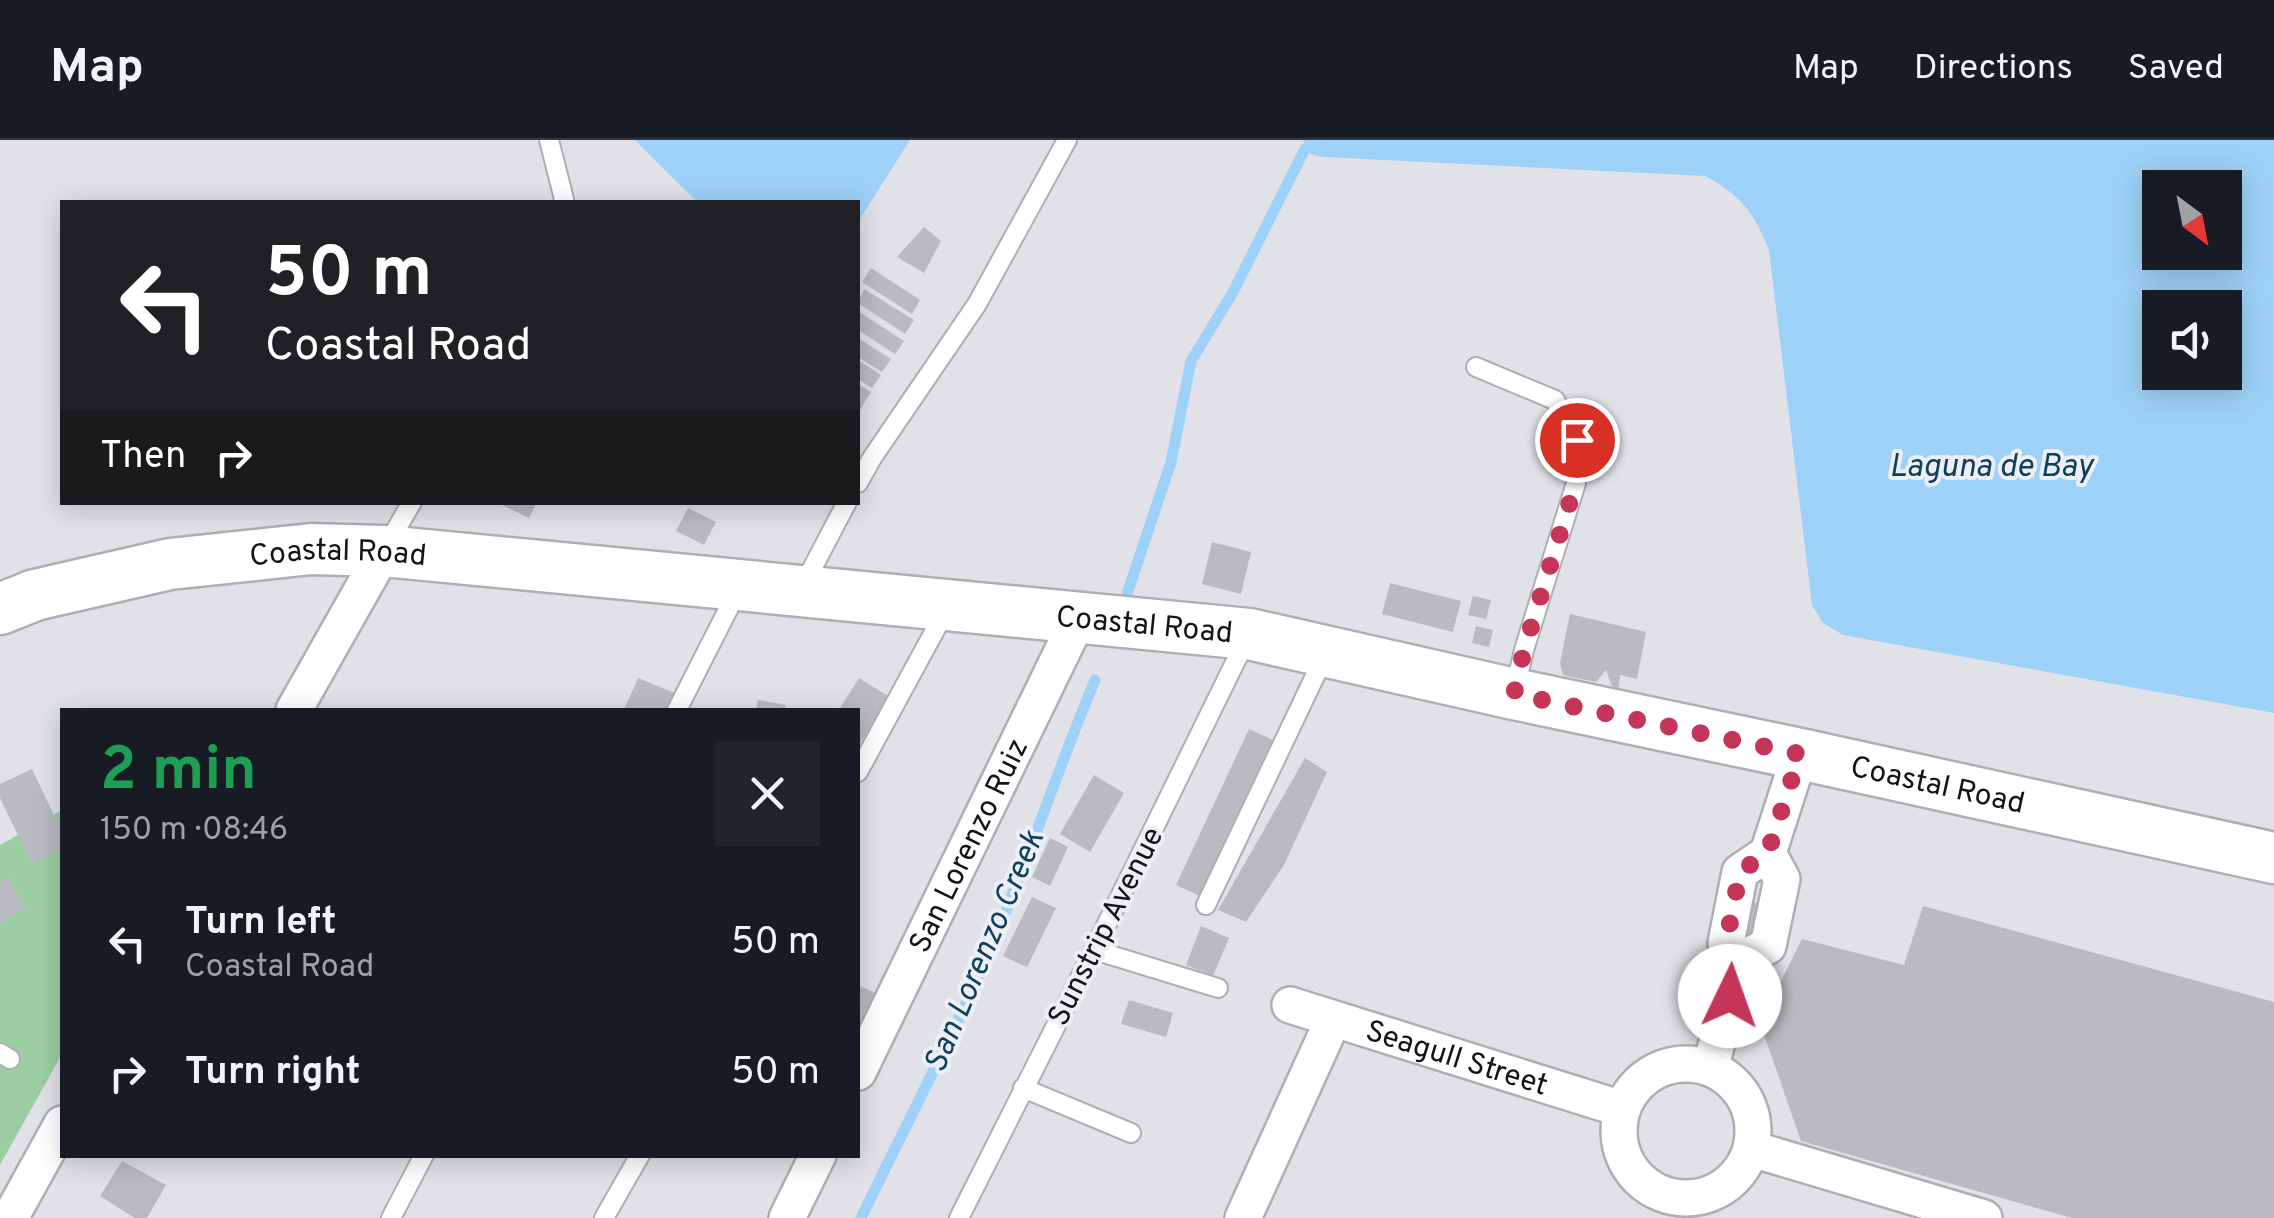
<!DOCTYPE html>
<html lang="en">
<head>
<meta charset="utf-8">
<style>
  :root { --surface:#171b24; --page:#20242c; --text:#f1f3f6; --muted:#9ea1a6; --line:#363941 }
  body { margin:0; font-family:Overpass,sans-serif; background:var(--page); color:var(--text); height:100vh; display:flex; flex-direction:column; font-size:38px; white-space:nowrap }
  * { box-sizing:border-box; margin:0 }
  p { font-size:32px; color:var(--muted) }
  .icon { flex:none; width:55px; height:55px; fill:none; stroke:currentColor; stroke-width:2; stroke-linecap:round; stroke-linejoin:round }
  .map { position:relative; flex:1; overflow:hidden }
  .sheet { position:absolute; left:60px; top:568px; width:800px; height:450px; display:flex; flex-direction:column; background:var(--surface); border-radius:0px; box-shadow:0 5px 25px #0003 }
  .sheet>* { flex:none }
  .banner { position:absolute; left:60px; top:60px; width:800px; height:305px; border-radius:0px; box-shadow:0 5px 25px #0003; background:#202124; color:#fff; overflow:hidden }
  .needle { width:65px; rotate:148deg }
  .fabs { position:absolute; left:2142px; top:30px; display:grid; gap:20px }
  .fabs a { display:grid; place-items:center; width:100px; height:100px; border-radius:0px; background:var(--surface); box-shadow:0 5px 25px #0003; font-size:50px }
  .pin { position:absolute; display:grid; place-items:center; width:85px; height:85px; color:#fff; margin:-42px; border:5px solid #fff; border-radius:50%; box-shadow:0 2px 10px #0007 }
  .me { position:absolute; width:110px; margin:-55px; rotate:3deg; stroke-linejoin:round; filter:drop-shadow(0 0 8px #0008) }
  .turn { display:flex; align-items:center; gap:35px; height:210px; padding:0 40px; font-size:45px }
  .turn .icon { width:130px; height:130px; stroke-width:2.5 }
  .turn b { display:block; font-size:70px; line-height:85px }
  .then { display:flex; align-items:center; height:95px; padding:0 40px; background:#0003; gap:20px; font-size:38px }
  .round { display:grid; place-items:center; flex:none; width:105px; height:105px; border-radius:0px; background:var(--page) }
  .overview { display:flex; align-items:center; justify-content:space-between; height:170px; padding:0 40px }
  h1 { font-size:60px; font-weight:700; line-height:75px; color:#1e9e55 }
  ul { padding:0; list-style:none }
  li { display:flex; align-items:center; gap:30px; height:130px; padding:0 40px }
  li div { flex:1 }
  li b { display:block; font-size:38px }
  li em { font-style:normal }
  header { display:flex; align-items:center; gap:60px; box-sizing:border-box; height:140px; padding:0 50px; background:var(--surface); border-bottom:2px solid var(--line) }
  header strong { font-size:48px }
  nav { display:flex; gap:55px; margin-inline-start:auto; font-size:35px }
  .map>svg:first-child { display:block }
  .green { fill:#9dcea3 }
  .water { fill:#9ed1f7; fill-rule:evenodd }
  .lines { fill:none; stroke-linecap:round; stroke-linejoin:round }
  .stream { stroke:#9ed1f7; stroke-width:11 }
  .building { fill:#b9bbc0 }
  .lane-casing { stroke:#aeafb4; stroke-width:22 }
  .street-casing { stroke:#aeafb4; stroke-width:40 }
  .secondary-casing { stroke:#aeafb4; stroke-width:55 }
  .lane { stroke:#fff; stroke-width:18 }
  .street { stroke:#fff; stroke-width:35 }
  .secondary { stroke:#fff; stroke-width:50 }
  .route { stroke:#c53558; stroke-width:18; stroke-dasharray:0 32.4 }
  .labels { text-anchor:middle; stroke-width:8; stroke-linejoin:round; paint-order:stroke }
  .street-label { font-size:30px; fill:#131416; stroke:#edeff4 }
  .water-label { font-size:32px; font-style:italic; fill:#0e4060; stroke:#edeff4 }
</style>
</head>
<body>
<header>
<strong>Map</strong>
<nav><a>Map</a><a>Directions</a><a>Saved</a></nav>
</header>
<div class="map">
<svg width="2274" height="1078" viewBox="0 0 2274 1078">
  <rect width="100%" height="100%" fill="#e0e2e7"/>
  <path class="green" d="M 62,670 L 62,914 L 0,1025 L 0,705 Z"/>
  <path class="water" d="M 635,0 L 910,0 L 858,82 L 858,62 L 697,62 Z
    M 1303,0 L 2274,0 L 2274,573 L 1843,495 L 1823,483 L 1812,465 L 1769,110 C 1754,73 1741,55 1705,36 L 1323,17 C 1311,15 1306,13 1303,0 ZM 2160,48 L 2225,48 L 2225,112 L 2160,112 ZM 2160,168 L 2225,168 L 2225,232 L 2160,232 Z"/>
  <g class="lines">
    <path class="stream" d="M 1126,457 L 1171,322 L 1191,221 L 1232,154 L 1305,9
      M 861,1078 C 903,991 948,905 987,817 C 1026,726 1057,631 1095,540"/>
  </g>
  <path class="building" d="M 924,87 L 941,101 L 924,133 L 897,117 Z
    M 871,128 L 920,160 L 912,174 L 862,142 Z
    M 864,149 L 914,180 L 905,194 L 858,163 Z
    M 858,171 L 904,201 L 895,214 L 858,190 Z
    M 858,198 L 891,219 L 882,232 L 858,217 Z
    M 858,220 L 881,235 L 872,248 L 858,239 Z
    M 858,244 L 871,252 L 860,270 L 858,268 Z
    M 496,362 L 537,362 L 529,378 Z
    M 688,368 L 716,382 L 704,405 L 676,391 Z
    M 1212,402 L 1251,412 L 1241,454 L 1202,444 Z
    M 1390,443 L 1461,461 L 1453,492 L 1382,474 Z
    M 1473,456 L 1491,460 L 1486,479 L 1468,475 Z
    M 1570,474 L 1646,492 L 1637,539 L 1620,535 L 1619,548 L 1612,546 L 1606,530 L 1596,542 L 1563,535 L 1560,523 Z
    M 1476,486 L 1493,490 L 1489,507 L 1472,503 Z
    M 638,538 L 682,556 L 676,570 L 624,570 Z
    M 859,538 L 888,556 L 858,607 L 858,570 L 839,570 Z
    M 758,560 L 786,565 L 785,570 L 756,570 Z
    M 1249,589 L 1273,600 L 1200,756 L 1176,745 Z
    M 1305,618 L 1327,632 L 1284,725 L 1246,782 L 1218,770 Z
    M 32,629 L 62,692 L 62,709 L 32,724 L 0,658 L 0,644 Z
    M 1094,635 L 1124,653 L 1090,712 L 1060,694 Z
    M 1050,698 L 1068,707 L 1050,746 L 1032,737 Z
    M 9,737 L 26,768 L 0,783 L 0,742 Z
    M 1032,757 L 1056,768 L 1027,827 L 1003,816 Z
    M 1743,760 L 1761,764 L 1753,796 L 1735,791 Z
    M 1923,766 L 2274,862 L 2274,1078 L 2072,1078 L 1801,1001 L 1760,883 L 1802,799 L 1904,825 Z
    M 1201,786 L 1229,798 L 1213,836 L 1186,825 Z
    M 858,845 L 882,856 L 858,906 Z
    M 1129,860 L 1173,873 L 1166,897 L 1121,884 Z
    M 122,1021 L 166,1045 L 147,1078 L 135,1078 L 100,1056 Z"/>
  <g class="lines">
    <defs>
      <path id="lane" d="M 549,0 L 564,59 L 563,62
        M 1476,227 L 1555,260 L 1577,300 L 1576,343 L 1524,510 L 1515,549
        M 858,343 L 872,318 L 977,164 L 1067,0
        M 387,405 L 412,362
        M 803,446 L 847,362
        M 677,570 L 738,450
        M 858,632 L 946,470
        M 1206,765 L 1326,513
        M 1094,810 L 1218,848
        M 0,913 L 10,919
        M 1023,948 L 1131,993
        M 391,1078 L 424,1015
        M 604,1078 L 640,1015
        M 959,1078 L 1094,810 L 1248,496"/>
      <g id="street">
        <path d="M 294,570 L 384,411"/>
        <path d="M 1740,820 L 1726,803 L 1740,732 L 1768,713 L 1800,614"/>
        <path d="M 1740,820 L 1768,806 L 1782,739 L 1768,713"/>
        <path id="s1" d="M 1290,865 L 1622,969"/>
        <circle cx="1686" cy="991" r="67"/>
        <path d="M 1710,928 L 1740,820"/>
        <path id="s2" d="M 858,932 L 1079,477"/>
        <path d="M 1752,1009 L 1984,1078"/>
        <path d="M 10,1078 L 62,984"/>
        <path d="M 787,1078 L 818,1015"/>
        <path d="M 1243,1078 L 1333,880"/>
      </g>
      <g id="secondary">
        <path id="s3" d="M 0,469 L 35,455 L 170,424 L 311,409 L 384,411 L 1249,494 L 1514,554 L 1800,614 L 2274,718"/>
      </g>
    </defs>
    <use href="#lane" class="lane-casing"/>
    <use href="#street" class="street-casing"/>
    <use href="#secondary" class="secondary-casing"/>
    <use href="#lane" class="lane"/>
    <use href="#street" class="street"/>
    <use href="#secondary" class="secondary"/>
  </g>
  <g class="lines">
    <path class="route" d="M 1577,300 L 1576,342 L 1524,510 L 1514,554 L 1800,614 L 1768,712 L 1740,732 L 1726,803 L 1740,820 L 1730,856"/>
  </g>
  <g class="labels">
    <g class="street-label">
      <text dy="10" stroke="none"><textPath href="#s3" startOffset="345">Coastal Road</textPath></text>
      <text dy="10" stroke="none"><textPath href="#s3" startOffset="1155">Coastal Road</textPath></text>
      <text dy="10" stroke="none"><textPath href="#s3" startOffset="1965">Coastal Road</textPath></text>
      <text dy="10" stroke="none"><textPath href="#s2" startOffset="252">San Lorenzo Ruiz</textPath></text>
      <text transform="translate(1105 786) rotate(-63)" y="10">Sunstrip Avenue</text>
      <text dy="10" stroke="none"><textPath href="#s1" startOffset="175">Seagull Street</textPath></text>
    </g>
    <g class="water-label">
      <text x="1991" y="336">Laguna de Bay</text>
      <text transform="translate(983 811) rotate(-67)" y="11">San Lorenzo Creek</text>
    </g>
  </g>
</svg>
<div class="fabs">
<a><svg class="needle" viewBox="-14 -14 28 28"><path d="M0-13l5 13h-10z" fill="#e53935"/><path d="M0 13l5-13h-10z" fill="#9ea1a6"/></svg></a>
<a><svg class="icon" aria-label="sound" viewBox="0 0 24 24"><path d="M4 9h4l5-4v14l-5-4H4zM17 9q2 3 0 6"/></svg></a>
</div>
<div class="pin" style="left:1577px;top:300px;background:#d93025"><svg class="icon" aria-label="arrive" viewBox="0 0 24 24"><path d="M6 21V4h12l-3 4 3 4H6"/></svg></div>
<svg class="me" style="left:1730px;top:856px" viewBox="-20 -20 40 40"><circle r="19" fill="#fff"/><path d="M0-13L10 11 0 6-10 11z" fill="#c53558"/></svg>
<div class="banner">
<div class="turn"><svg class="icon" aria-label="left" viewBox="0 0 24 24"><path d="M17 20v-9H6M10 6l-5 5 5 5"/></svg><div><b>50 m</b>Coastal Road</div></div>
<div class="then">Then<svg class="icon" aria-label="right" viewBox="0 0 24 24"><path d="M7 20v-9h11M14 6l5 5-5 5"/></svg></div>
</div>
<section class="sheet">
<div class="overview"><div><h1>2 min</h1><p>150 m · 08:46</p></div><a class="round"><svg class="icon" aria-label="close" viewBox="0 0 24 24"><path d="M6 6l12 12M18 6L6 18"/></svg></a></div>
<ul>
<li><svg class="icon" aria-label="left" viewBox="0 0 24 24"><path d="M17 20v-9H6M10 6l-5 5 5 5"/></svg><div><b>Turn left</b><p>Coastal Road</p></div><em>50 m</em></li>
<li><svg class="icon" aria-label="right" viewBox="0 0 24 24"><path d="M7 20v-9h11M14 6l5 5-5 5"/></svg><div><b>Turn right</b></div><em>50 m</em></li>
</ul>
</section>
</div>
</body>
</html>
